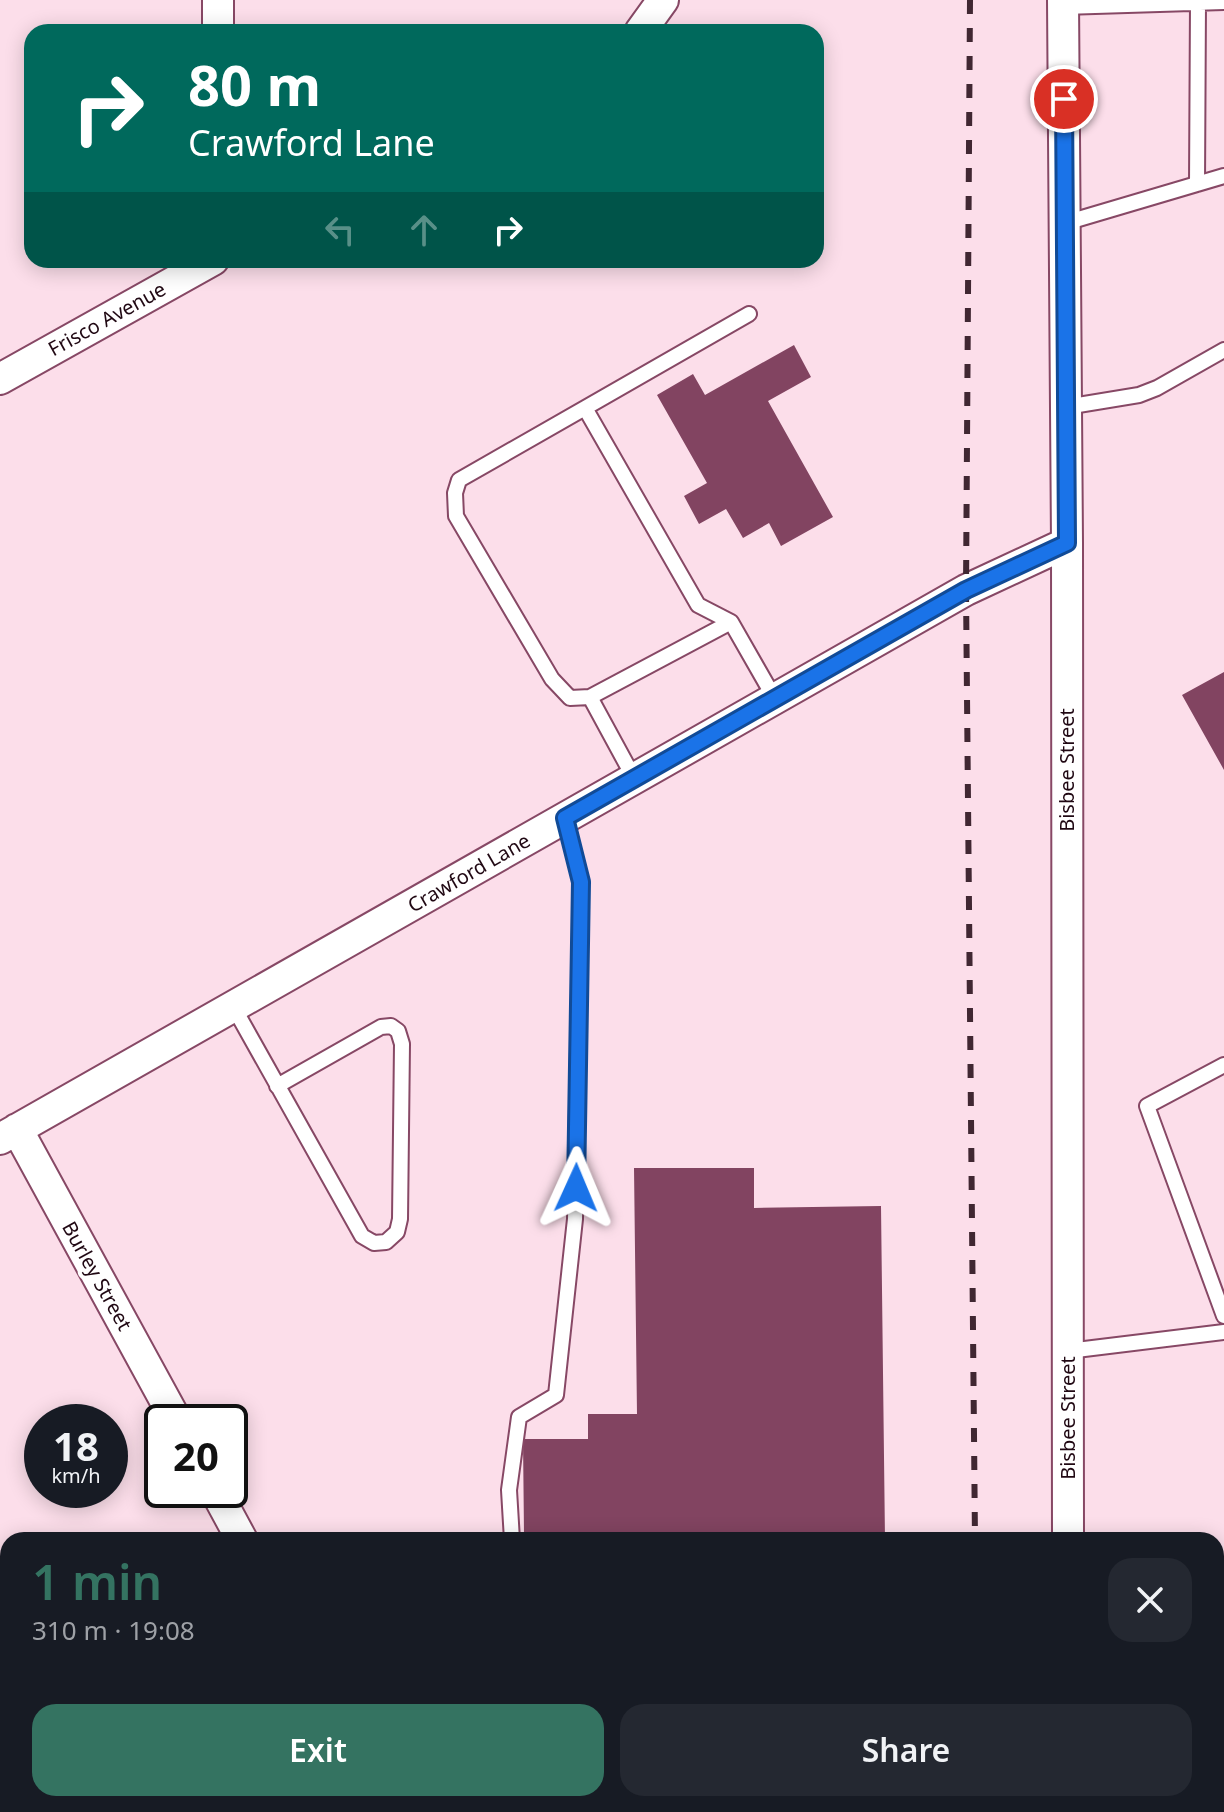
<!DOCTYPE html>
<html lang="en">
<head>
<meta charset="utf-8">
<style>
  :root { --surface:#171b24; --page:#242831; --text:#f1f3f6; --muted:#9ea1a6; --accent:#347361 }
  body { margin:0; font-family:"Noto Sans",sans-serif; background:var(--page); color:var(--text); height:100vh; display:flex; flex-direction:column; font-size:30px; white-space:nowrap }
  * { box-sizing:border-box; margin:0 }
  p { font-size:26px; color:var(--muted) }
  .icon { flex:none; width:44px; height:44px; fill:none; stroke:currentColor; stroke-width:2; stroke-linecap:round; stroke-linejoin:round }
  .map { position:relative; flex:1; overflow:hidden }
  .side { position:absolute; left:0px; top:1532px; width:1224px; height:280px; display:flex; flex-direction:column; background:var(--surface); border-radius:24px 24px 0 0; box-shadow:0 4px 20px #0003 }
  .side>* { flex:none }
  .banner { position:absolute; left:24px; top:24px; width:800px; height:244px; border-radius:24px; box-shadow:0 4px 20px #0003; background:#00695c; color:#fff; overflow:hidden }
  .speed { position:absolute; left:24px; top:1404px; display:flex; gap:16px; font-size:40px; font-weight:700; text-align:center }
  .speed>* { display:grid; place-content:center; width:104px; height:104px; border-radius:50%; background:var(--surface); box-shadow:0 4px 20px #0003; line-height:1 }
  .speed small { font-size:20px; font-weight:400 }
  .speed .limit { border:4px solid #111; border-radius:12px; background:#fff; color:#111 }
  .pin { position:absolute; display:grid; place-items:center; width:68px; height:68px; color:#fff; margin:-34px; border:4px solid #fff; border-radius:50%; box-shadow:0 2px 8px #0007 }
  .me { position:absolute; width:88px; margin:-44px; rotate:1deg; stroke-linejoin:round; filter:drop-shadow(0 0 6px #0008) }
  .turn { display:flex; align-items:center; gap:28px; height:168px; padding:0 32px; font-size:36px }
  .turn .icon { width:104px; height:104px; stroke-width:2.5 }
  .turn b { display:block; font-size:56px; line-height:68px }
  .lanes { display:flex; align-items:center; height:76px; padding:0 32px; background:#0003; justify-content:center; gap:40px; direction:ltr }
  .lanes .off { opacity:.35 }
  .round { display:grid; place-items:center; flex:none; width:84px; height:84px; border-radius:24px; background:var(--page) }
  .head { display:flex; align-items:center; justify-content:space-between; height:136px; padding:0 32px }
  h1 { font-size:48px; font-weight:600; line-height:60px; color:var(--accent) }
  .button { display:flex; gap:16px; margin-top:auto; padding:16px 32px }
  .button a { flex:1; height:92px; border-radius:24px; background:var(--accent); color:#fff; font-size:32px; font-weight:600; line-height:92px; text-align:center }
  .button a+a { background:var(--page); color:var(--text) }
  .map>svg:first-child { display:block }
  .building { fill:#824461 }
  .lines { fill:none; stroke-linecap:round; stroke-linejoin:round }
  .lane-casing { stroke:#874865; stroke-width:18 }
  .street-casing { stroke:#874865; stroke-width:34 }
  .lane { stroke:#fff; stroke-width:14 }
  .street { stroke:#fff; stroke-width:30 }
  .rail { stroke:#402732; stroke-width:6; stroke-dasharray:14 14; stroke-linecap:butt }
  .route-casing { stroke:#114b97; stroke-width:20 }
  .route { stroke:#1a73e8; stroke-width:14 }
  .labels { text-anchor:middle; stroke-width:8; stroke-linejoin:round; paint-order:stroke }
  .street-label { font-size:20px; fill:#200813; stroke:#fff }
</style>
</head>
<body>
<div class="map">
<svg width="1224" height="1812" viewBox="0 0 1224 1812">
  <rect width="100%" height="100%" fill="#fcdeea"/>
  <path class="building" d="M 794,345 L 811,377 L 768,401 L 833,517 L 781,546 L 769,523 L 743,538 L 726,509 L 699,524 L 684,496 L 707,483 L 657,395 L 693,374 L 705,395 Z
    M 1224,672 L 1224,770 L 1182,695 Z
    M 634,1168 L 754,1168 L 754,1208 L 881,1206 L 885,1540 L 591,1540 L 591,1535 L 524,1535 L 523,1439 L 588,1439 L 588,1414 L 637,1414 Z"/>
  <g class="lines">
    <defs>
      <path id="lane" d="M 1063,7 L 1224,2
        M 1197,184 L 1198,3
        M 1065,223 L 1224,176
        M 749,314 L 585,408 L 698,605 L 731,622 L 775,699
        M 1066,407 L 1139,395 L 1157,388 L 1224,350
        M 585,408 L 459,480 L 455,493 L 456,516 L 552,679 L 570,698 L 590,697 L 731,622
        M 590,697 L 634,778
        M 233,1006 L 362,1236 L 374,1243 L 386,1242 L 397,1232 L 400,1219 L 402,1044 L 398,1031 L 391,1026 L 381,1027 L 277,1086
        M 1224,1065 L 1147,1106 L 1224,1316
        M 1068,1351 L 1224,1332
        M 512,1540 L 509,1490 L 519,1417 L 556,1395 L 575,1219 L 581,882 L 565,818"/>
      <path id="street" d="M 218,0 L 218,32
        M 1063,0 L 1067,543 L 1068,1540
        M 640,32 L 663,0
        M 0,379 L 213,260
        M 17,1129 L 177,1422
        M 0,1139 L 966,590 L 1067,543
        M 215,1490 L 242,1540
        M 387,1804 L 391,1812
        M 1069,1804 L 1069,1812"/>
    </defs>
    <use href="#lane" class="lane-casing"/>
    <use href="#street" class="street-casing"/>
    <use href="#lane" class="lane"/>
    <use href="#street" class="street"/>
    <path class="rail" d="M 970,0 L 966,590 L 975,1540
      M 978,1804 L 978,1812"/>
  </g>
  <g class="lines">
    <defs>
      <path id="route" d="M 576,1188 L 581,882 L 565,818 L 966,590 L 1067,543 L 1064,99"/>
    </defs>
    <use href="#route" class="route-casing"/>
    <use href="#route" class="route"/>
  </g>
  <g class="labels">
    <g class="street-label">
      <text transform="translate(107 319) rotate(-29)" y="7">Frisco Avenue</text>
      <text transform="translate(1067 770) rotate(-90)" y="7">Bisbee Street</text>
      <text transform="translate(469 873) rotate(-30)" y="7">Crawford Lane</text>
      <text transform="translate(97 1276) rotate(61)" y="7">Burley Street</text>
      <text transform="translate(1068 1418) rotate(-90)" y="7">Bisbee Street</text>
    </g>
  </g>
</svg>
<div class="speed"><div>18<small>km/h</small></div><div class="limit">20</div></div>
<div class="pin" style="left:1064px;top:99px;background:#d93025"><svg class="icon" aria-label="arrive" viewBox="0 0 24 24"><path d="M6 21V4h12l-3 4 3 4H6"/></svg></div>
<svg class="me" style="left:576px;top:1188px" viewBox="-20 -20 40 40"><path d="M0-17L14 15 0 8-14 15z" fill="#1a73e8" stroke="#fff" stroke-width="4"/></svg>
<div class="banner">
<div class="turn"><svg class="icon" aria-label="right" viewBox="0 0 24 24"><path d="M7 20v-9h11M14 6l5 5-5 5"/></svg><div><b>80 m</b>Crawford Lane</div></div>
<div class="lanes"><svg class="icon off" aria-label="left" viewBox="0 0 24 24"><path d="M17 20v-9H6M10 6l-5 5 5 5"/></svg><svg class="icon off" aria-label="ahead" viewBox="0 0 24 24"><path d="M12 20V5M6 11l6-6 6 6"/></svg><svg class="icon" aria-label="right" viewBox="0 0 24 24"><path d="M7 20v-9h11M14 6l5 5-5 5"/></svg></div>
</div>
<section class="side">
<div class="head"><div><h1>1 min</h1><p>310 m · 19:08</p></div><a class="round"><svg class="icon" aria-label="close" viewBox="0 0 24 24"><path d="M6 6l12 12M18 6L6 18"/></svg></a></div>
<div class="button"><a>Exit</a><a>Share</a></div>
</section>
</div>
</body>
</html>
